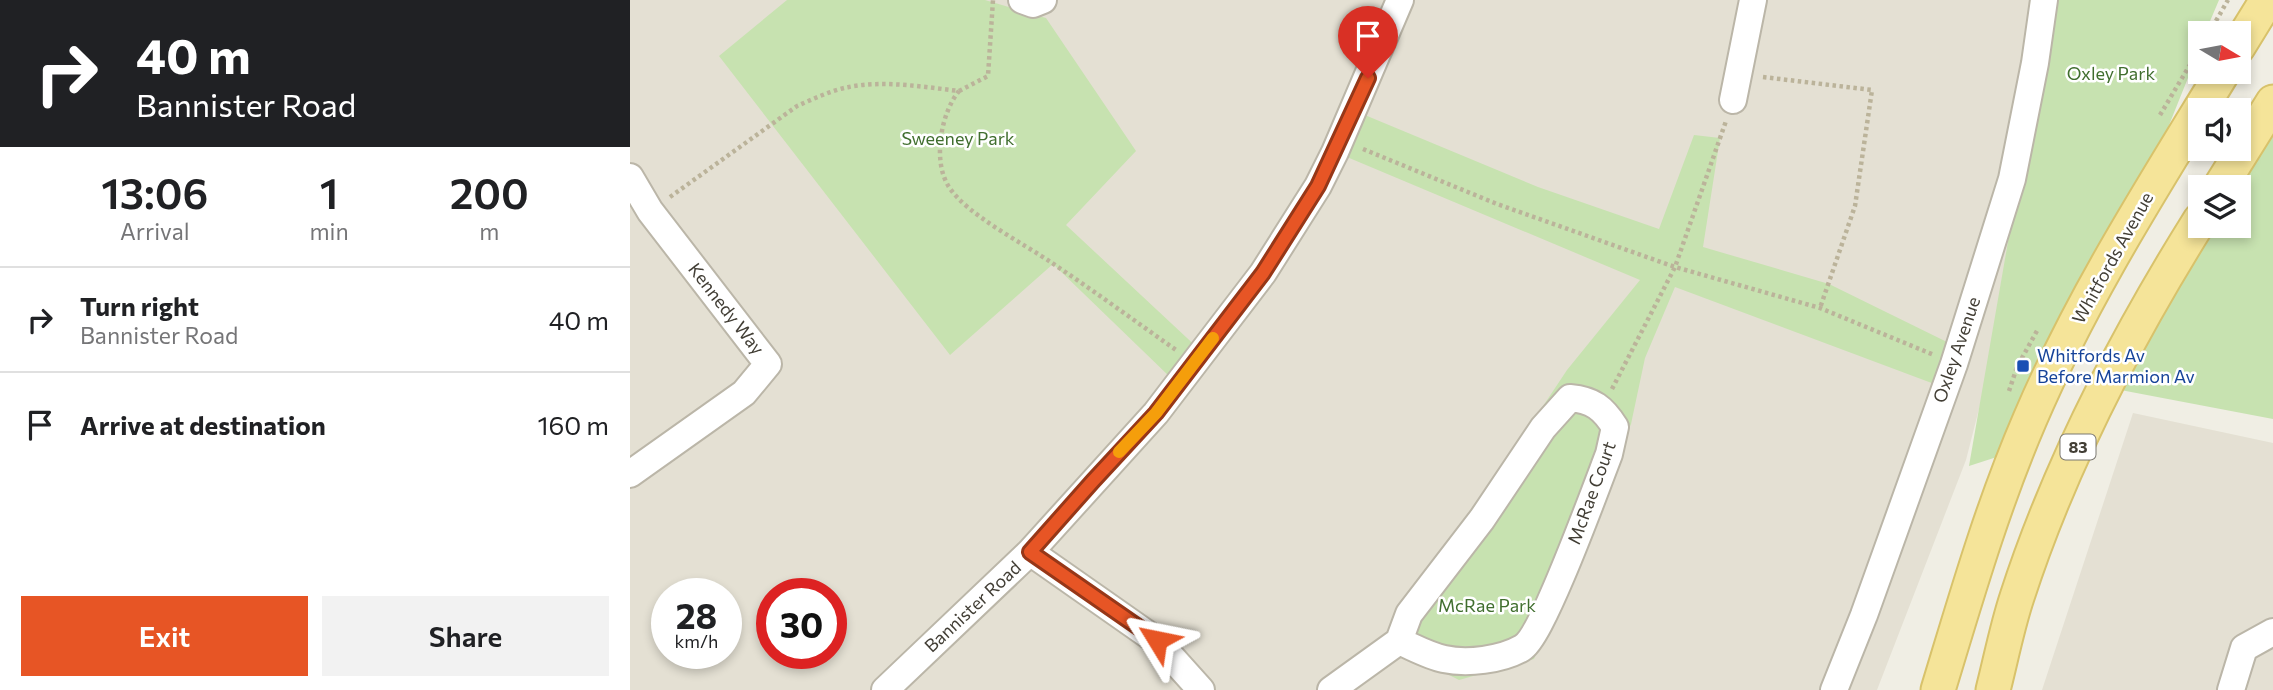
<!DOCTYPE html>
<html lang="en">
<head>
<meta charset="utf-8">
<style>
  :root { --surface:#fff; --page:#f2f2f2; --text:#202124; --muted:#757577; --line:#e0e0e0; --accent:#e75525 }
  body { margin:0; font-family:Commissioner,sans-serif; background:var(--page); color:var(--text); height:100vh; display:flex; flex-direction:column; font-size:26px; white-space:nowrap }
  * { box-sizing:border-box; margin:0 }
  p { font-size:23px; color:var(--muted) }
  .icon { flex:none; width:38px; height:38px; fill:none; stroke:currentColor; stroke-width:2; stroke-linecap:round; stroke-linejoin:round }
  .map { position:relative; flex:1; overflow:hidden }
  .side { display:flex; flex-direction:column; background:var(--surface); width:630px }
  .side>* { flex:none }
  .hud { background:#202124; color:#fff; overflow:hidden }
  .needle { width:46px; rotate:100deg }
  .buttons { position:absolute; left:1558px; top:21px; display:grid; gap:14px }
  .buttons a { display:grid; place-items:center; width:63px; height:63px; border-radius:0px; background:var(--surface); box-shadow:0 4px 10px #0003; font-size:35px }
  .speed { position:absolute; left:21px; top:578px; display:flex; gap:14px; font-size:35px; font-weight:700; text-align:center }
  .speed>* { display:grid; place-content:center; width:91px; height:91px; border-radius:50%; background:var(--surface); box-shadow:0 4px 10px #0003; line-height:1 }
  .speed small { font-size:18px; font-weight:400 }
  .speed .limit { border:10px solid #d22; background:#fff; color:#111 }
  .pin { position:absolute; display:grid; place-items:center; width:60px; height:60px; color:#fff; margin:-72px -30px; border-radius:50% 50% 50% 0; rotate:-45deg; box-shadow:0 0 7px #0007 }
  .pin .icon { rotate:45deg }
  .me { position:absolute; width:77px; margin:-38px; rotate:305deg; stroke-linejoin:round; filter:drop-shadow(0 0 5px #0008) }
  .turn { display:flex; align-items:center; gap:24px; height:147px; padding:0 21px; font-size:32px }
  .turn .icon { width:91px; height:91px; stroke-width:2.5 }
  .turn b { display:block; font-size:49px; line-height:60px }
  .eta { display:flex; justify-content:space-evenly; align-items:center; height:119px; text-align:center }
  .eta b { font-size:42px; font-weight:600; line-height:49px }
  .cta { display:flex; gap:14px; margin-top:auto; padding:14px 21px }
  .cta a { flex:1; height:80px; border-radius:0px; background:var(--accent); color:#fff; font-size:28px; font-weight:600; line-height:80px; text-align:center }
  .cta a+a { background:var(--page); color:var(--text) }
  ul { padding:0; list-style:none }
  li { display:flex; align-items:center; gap:21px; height:105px; padding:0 21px; border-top:2px solid var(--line) }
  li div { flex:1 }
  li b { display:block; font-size:26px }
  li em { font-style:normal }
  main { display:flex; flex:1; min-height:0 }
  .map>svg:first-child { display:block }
  .residential { fill:#e4e0d3; fill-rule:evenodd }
  .green { fill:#c7e2b0 }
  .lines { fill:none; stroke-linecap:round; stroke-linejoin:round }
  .minor-casing { stroke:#bbb6a8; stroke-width:30 }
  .major-casing { stroke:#d8c26b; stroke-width:37 }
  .path { stroke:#bbb39a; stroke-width:4.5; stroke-dasharray:3.5 3.5; stroke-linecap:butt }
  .minor { stroke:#fff; stroke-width:26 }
  .major { stroke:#f5e499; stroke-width:33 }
  .route-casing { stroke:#963718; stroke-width:18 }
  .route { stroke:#e75525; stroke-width:12 }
  .slow { stroke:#f59e0b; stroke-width:12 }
  .transit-dot { fill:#1a4fb4; stroke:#fff; stroke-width:2.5 }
  .labels { text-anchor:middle; stroke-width:5; stroke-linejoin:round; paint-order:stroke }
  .shield { fill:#fff; stroke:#7b7872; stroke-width:2 }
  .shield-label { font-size:16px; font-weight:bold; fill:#423e35 }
  .park-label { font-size:18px; fill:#406e2e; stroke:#fff }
  .street-label { font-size:18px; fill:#423e35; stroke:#fff }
  .transit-label { font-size:18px; fill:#164399; stroke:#fff; text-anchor:start }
</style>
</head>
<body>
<main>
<section class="side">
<div class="hud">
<div class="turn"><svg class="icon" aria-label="right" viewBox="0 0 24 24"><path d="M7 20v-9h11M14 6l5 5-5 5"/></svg><div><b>40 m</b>Bannister Road</div></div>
</div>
<div class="eta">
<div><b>13:06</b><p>Arrival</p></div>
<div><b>1</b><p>min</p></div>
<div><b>200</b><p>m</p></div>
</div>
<ul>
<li><svg class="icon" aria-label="right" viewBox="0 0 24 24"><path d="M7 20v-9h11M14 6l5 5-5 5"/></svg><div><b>Turn right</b><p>Bannister Road</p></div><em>40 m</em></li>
<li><svg class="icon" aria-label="arrive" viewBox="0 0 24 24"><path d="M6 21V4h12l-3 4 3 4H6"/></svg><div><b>Arrive at destination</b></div><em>160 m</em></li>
</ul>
<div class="cta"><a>Exit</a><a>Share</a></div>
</section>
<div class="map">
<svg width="1643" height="690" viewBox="0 0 1643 690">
  <rect width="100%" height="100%" fill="#f0eee4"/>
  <path class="residential" d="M 0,0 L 1445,0 L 1431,87 L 1336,460 L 1247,690 L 0,690 ZM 37,593 L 96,593 L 96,653 L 37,653 ZM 142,593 L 201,593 L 201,653 L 142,653 Z
    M 1503,413 L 1643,443 L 1643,690 L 1412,690 Z"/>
  <path class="green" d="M 157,0 L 355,0 L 416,18 L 506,151 L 436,225 L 572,352 L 541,378 L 423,264 L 320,355 L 89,56 Z
    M 1420,0 L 1589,0 L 1575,33 L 1570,33 L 1570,48 L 1525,160 L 1373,455 L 1339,466 Z
    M 730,113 L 908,187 L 1029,229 L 1064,135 L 1090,138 L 1073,247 L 1199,284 L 1319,343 L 1315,388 L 1045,287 L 1015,358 L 1001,424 L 904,659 L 829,680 L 756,643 L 937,370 L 1010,280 L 705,152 Z
    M 1643,118 L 1643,419 L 1459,384 L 1571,226 L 1608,226 L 1608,187 Z"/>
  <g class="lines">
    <defs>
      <path id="minor" d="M 392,0 L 403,4 L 413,0
        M 1103,100 L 1123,0
        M 0,177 L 20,211 L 138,364 L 114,393 L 0,474
        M 400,552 L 527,641 L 571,690
        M 255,690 L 400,552 L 526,413 L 633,273 L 688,186 L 705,152 L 770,0
        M 701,690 L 769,641 L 779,614 L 852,519 L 913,428 L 940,398 C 963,400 973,408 985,427 L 979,454 C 967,485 912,637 892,648 C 871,660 837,664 814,659 C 799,656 783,647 769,641
        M 1204,690 L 1234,615 L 1324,364 L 1382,179 L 1405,63 L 1414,0
        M 1601,690 L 1614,648 L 1643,632"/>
      <path id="major" d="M 1608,47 L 1637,0
        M 1590,187 L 1643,102
        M 1308,690 C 1336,598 1362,507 1400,419 C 1452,297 1524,185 1593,72
        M 1363,690 C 1371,659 1377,627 1387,597 C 1430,464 1496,338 1570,220"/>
    </defs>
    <use href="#minor" class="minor-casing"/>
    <use href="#major" class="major-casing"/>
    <path class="path" d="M 1579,33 L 1598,0
      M 1133,77 L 1242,90 L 1225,206 L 1190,308
      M 329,91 L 358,76 L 363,0
      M 1530,115 L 1570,48
      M 733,149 L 867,204 L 1045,267 L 1190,308 L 1304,355
      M 40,197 L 167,106 C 183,99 202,90 219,87 C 254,80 294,87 329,91 C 311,113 302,161 319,187 C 337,215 393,243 422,263 C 464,291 505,321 546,350
      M 982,389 L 1045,267 L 1096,121
      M 1379,391 L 1387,367 L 1408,329"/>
    <use href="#minor" class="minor"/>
    <use href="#major" class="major"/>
  </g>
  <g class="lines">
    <defs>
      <path id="route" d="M 527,640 L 400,552 L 463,481 L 526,413 L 633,273 L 688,186 L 738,78"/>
    </defs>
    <use href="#route" class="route-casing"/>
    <use href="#route" class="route"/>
    <path class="slow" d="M 489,452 L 526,413 L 583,338"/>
  </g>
  <rect class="transit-dot" x="1386" y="359" width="14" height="14" rx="3.5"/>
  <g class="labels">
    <rect class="shield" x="1430.5" y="434.5" width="35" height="25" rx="5"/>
    <g class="shield-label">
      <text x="1448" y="453">83</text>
    </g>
    <g class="park-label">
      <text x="1481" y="80">Oxley Park</text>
      <text x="328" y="145">Sweeney Park</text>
      <text x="857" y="612">McRae Park</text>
    </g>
    <g class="street-label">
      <text transform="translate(1483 258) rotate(-61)" y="6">Whitfords Avenue</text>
      <text transform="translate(96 309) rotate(52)" y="6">Kennedy Way</text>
      <text transform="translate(1327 350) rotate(-71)" y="6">Oxley Avenue</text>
      <text transform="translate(962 493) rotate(-70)" y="6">McRae Court</text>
      <text transform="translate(343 607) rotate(-43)" y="6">Bannister Road</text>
    </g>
    <g class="transit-label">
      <text x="1407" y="362">Whitfords Av<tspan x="1407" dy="21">Before Marmion Av</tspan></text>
    </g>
  </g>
</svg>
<div class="buttons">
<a><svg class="needle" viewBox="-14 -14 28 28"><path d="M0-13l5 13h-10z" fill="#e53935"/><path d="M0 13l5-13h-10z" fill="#757577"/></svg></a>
<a><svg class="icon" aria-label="sound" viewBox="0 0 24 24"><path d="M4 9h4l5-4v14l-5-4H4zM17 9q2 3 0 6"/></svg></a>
<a><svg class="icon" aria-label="layers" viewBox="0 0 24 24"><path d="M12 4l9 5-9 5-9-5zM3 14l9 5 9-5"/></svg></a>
</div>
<div class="speed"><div>28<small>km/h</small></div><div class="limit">30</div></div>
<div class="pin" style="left:738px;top:78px;background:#d93025"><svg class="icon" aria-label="arrive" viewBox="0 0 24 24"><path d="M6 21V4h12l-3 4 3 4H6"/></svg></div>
<svg class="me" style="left:527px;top:640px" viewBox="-20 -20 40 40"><path d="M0-17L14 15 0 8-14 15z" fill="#e75525" stroke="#fff" stroke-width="4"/></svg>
</div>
</main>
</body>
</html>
